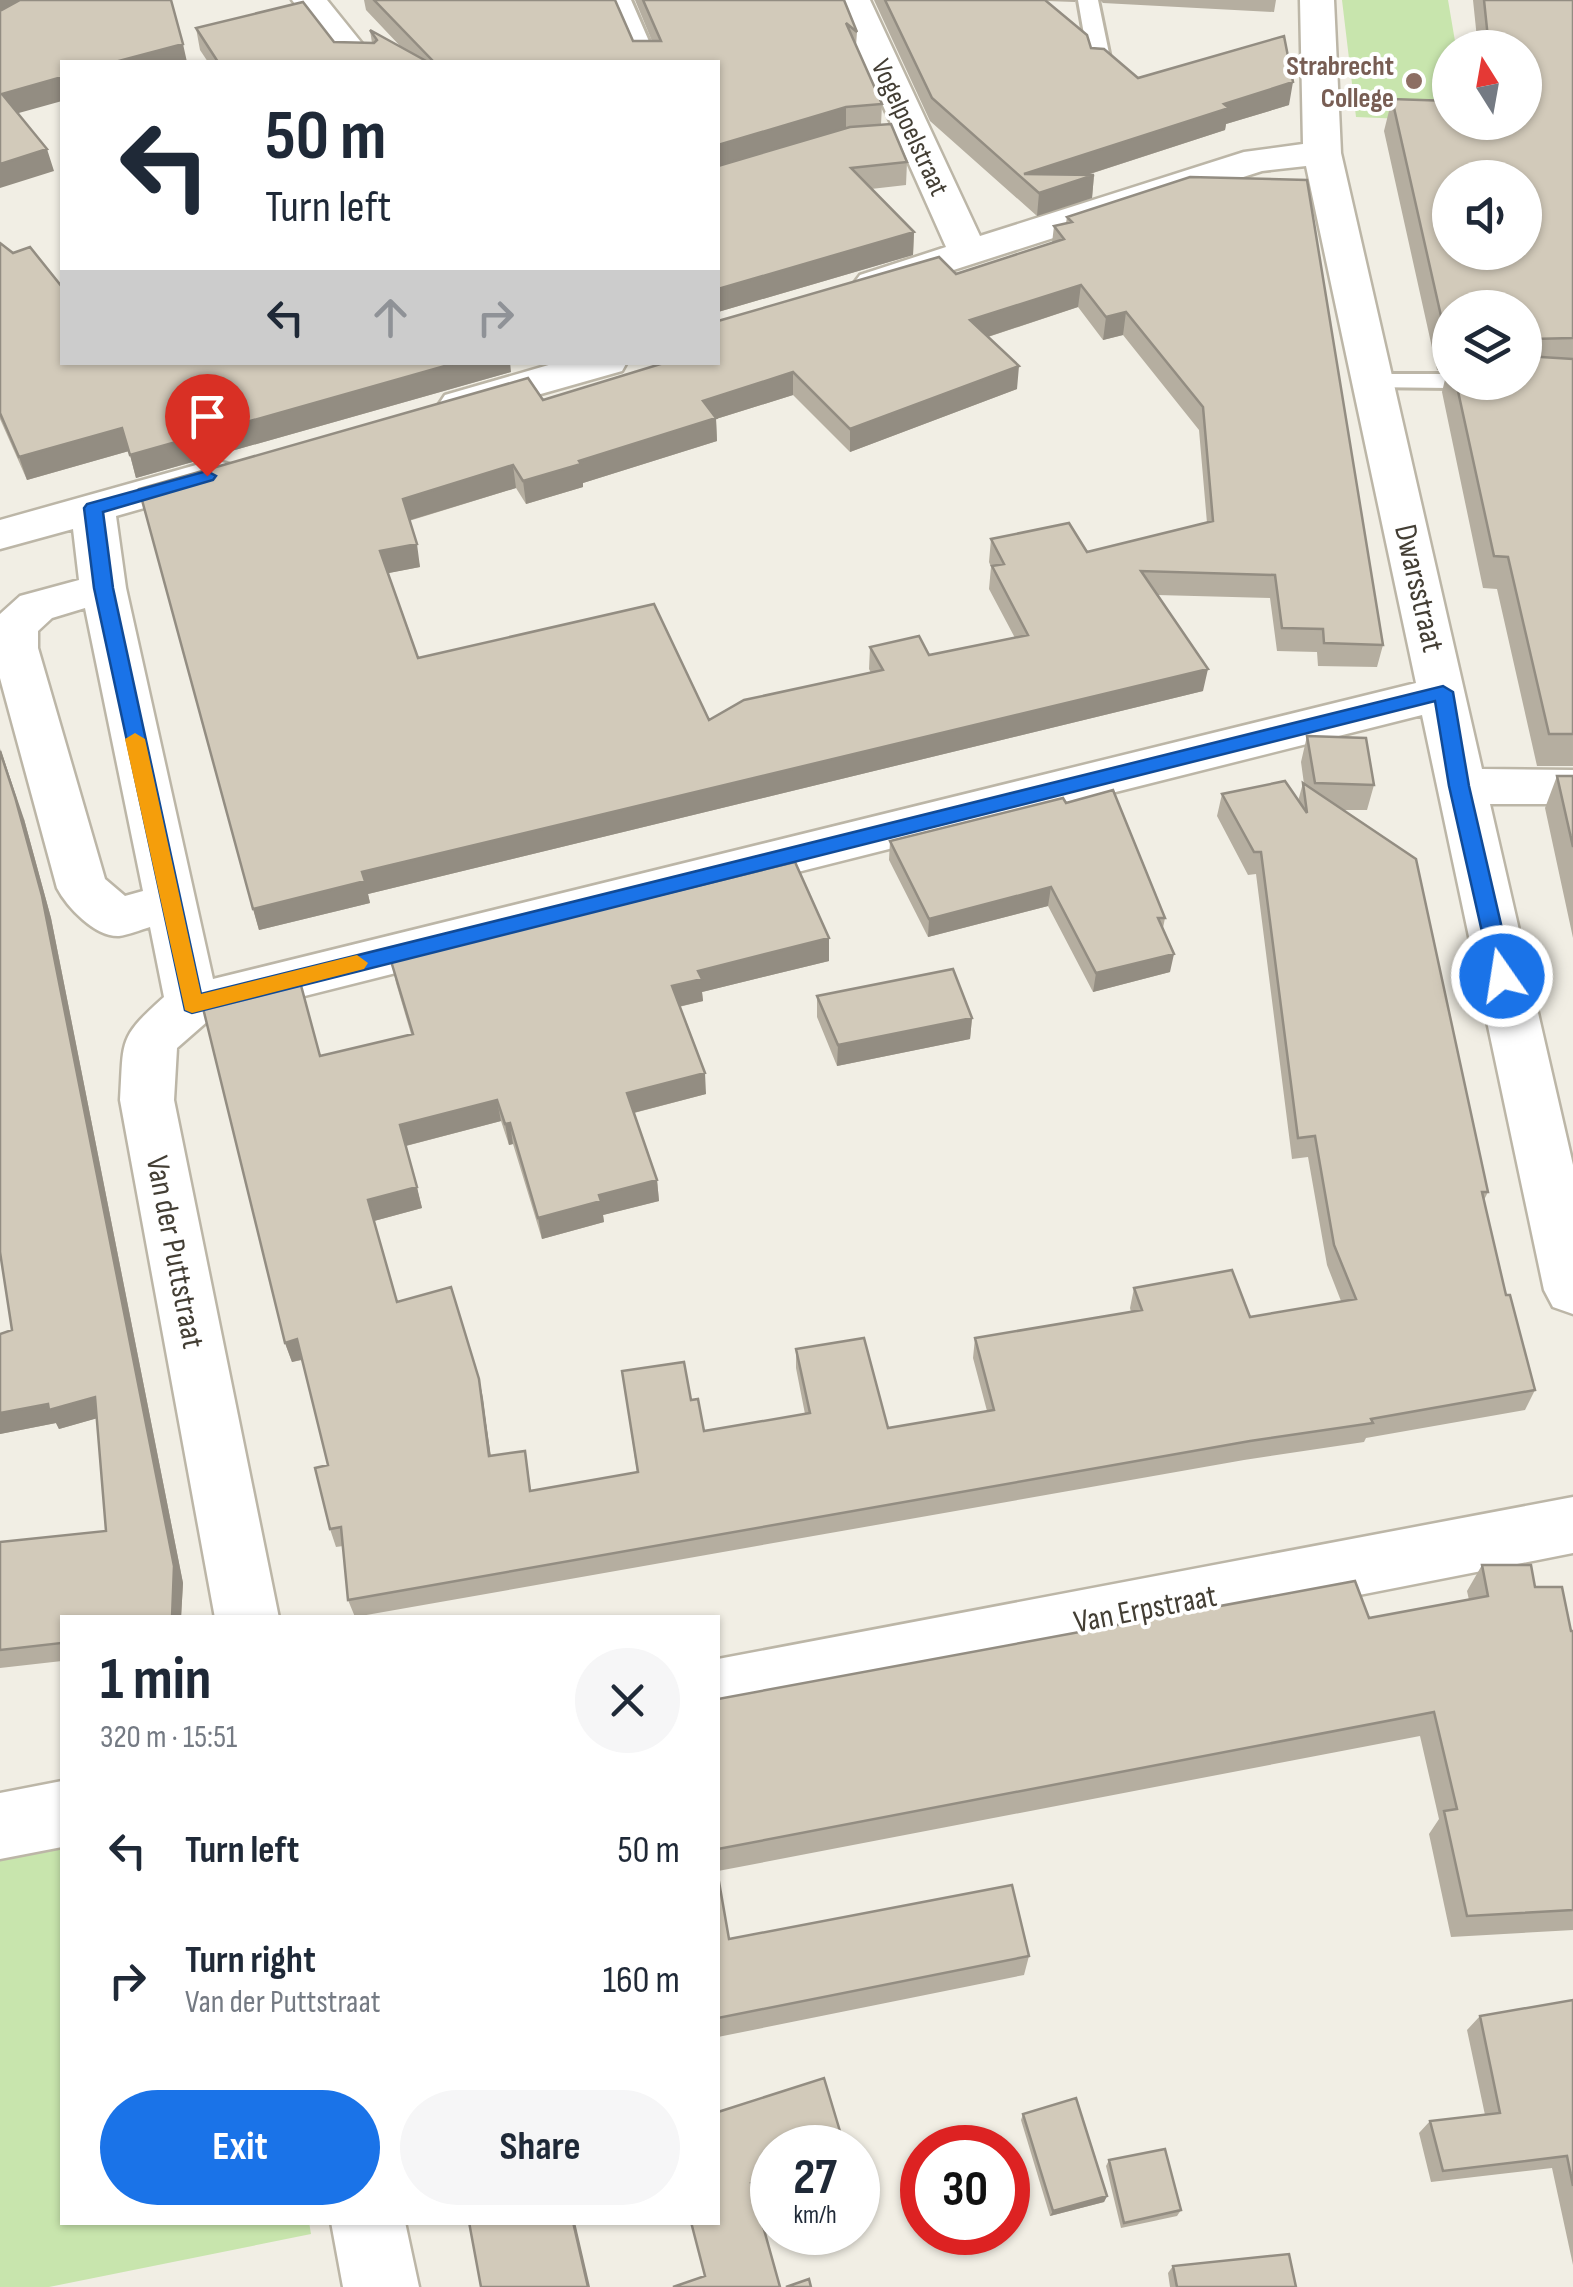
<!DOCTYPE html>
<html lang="en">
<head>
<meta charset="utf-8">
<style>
  :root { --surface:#fff; --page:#f6f6f7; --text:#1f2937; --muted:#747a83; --accent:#1a73e8 }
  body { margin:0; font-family:"Sofia Sans Condensed",sans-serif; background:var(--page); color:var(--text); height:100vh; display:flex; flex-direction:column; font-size:38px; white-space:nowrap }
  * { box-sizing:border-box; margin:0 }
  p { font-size:32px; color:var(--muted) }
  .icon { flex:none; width:55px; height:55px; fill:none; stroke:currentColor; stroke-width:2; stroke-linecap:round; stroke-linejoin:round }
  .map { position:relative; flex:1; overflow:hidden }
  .drawer { position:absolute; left:60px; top:1615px; width:660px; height:610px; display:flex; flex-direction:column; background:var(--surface); border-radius:0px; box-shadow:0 2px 8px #0004 }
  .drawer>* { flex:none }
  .hud { position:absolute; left:60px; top:60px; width:660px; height:305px; border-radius:0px; box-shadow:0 2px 8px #0004; background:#fff; color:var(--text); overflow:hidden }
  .needle { width:65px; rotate:349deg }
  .controls { position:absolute; left:1432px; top:30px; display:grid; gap:20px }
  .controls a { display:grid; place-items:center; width:110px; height:110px; border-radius:50%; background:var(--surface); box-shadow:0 2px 8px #0004; font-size:50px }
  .speed { position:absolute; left:750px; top:2125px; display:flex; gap:20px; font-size:50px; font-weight:700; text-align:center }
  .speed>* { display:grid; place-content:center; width:130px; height:130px; border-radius:50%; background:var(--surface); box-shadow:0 2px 8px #0004; line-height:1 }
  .speed small { font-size:25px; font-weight:400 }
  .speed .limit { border:15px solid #d22; background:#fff; color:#111 }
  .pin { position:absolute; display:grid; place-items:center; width:85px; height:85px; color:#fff; margin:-102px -42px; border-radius:50% 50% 50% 0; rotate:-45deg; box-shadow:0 0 10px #0007 }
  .pin .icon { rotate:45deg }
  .me { position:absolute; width:110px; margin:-55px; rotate:347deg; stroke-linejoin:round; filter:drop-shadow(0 0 8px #0008) }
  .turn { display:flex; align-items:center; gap:35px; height:210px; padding:0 40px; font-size:45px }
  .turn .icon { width:130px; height:130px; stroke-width:2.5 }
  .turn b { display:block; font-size:70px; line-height:85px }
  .lanes { display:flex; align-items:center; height:95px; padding:0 40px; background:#0003; justify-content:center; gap:50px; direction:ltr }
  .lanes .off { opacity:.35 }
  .round { display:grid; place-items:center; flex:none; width:105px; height:105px; border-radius:52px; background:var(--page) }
  .head { display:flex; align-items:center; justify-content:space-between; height:170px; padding:0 40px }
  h1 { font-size:60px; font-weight:700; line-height:75px }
  .action { display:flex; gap:20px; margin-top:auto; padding:20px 40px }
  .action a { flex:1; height:115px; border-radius:60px; background:var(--accent); color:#fff; font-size:40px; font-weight:700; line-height:115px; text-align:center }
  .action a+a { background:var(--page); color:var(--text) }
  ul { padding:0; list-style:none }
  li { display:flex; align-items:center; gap:30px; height:130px; padding:0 40px }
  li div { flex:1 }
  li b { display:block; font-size:38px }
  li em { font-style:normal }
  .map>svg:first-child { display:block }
  .green { fill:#c8e5ad }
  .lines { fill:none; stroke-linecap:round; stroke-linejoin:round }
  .lane-casing { stroke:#bcb6a7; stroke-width:6 }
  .street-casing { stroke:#bcb6a7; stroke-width:5 }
  .lane { fill:#fff; fill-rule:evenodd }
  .street { fill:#fff; fill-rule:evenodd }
  .wall { fill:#b5aea0; fill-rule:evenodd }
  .shaded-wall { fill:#938d82 }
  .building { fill:#d2caba; stroke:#938d82; stroke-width:2.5; fill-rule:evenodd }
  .route { fill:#1a73e8; stroke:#114b97; stroke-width:2.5 }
  .slow { fill:#f59e0b }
  .education-dot { fill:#8d6e63; stroke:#fff; stroke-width:4 }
  .labels { text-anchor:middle; stroke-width:8; stroke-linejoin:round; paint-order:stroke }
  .far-education-label { font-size:28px; font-weight:bold; fill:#785e54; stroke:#fff; text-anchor:end }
  .far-street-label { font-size:28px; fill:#433e34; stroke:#fff }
  .street-label { font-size:32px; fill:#433e34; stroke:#fff }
</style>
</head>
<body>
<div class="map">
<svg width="1573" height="2287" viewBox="0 0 1573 2287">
  <rect width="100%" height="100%" fill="#f1eee4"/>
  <path class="green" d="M 1342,0 L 1448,0 L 1456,47 L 1450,48 L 1450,121 L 1356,117 Z
    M 62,1840 L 62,2222 L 309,2222 L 311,2234 L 49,2287 L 0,2287 L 0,1855 Z"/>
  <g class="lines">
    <defs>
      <path id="lane" d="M 611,0 L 631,0 L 658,62 L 638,62 Z
        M 1078,0 L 1098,0 L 1111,63 L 1108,68 L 1092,68 L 1089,63 Z
        M 1373,374 L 1450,374 L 1450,382 L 1461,382 L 1450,388 L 1364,387 L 1361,382 L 1364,377 Z"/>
      <path id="street" d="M 292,0 L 327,0 L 377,62 L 341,62 Z
        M 836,0 L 870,0 L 980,236 L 1244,152 L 1303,144 L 1300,0 L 1334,0 L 1341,153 L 1482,769 L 1573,770 L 1573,804 L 1490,804 L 1573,1165 L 1573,1314 L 1553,1307 L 1544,1290 L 1422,715 L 209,1020 L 177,1048 L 174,1100 L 279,1618 L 215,1618 L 120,1100 C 124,1040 117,1039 164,997 L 150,927 C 140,930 128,935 119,936 C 95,937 67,907 57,888 L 0,678 L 0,614 L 20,596 L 79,580 L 73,529 L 0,549 L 0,520 L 214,460 L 229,464 L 236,474 L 229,484 L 116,516 L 126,588 L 213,979 L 1416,683 L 1306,166 L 1262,171 L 888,291 L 874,295 L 860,291 L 854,283 L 860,275 L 946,247 ZM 85,608 L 143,891 L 125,896 L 105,879 L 38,648 L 38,631 L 52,618 Z
        M 559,362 L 627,362 L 622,371 L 460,417 L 445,413 L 439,404 L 445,395 Z
        M 1573,1497 L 1573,1553 L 718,1721 L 718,1659 Z
        M 62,1781 L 62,1847 L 0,1859 L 0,1793 Z
        M 331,2222 L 405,2222 L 419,2287 L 343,2287 Z"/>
    </defs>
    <use href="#lane" class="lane-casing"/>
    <use href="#street" class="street-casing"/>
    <use href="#lane" class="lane"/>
    <use href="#street" class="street"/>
  </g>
  <path class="wall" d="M 364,0 L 615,0 L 633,41 L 652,41 L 635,0 L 844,0 L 857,32 L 856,46 L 882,104 L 881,125 L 907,162 L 906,185 L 871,189 L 914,232 L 913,255 L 718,312 L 718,62 L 208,62 L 200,50 L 196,28 L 334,42 L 372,43 L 370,30 L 401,47 L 366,10 Z
    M 874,0 L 1076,0 L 1075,2 L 1046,1 L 1091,48 L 1138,78 L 1289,105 L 1226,124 L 1225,130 L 1087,175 L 1094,175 L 1092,198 L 1037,216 L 930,121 Z
    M 1100,0 L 1276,0 L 1274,12 L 1103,3 Z
    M 1473,0 L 1573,0 L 1573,766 L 1537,766 L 1497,589 L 1483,588 L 1442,392 L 1447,371 L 1437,370 L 1384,131 L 1392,99 L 1525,122 L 1525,48 L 1478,48 ZM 1450,308 L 1525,382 L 1450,382 Z
    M 1190,177 L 1383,645 L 1377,667 L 1318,666 L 1317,652 L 1277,651 L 1270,598 L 1157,595 L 1203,691 L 368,894 L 370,903 L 259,930 L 139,489 L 543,400 L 658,365 L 655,362 L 718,362 L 718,322 L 956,274 L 1052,243 L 1054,226 L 1066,223 L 1067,217 ZM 1078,307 L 1103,340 L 1123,335 L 1199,430 L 1207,523 L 1087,552 L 991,539 L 989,562 L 991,567 L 989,589 L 1015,638 L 929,655 L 870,647 L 869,669 L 871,673 L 709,720 L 418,658 L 388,573 L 420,567 L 409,521 L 516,488 L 526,504 L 583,487 L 583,483 L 717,441 L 716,419 L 793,395 L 850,452 L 1017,389 L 988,337 Z
    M 0,243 L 62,362 L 511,372 L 136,478 L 129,451 L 27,480 L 0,419 Z
    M 1307,736 L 1374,785 L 1367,810 L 1343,810 L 1488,1192 L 1484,1200 L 1506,1295 L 1535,1390 L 1525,1410 L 1366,1438 L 1364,1442 L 1244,1460 L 355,1617 L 348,1600 L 343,1546 L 336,1547 L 330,1529 L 328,1465 L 302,1360 L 292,1362 L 285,1343 L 320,1056 L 411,1034 L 396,983 L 391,961 L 829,961 L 702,992 L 703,1001 L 679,1007 L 706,1094 L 634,1113 L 657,1180 L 659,1201 L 603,1215 L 604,1222 L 542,1239 L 513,1144 L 509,1145 L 501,1121 L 406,1146 L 422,1208 L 374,1221 L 397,1302 L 479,1379 L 491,1456 L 528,1470 L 531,1491 L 637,1472 L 622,1371 L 691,1400 L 704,1431 L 805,1414 L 796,1368 L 796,1349 L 888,1428 L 987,1411 L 973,1358 L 975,1338 L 1131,1312 L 1130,1308 L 1134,1288 L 1250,1317 L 1341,1301 L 1327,1265 L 1308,1157 L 1292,1159 L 1256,874 L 1248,875 L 1217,816 L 1222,794 L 1298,801 L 1303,783 L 1304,784 L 1301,762 Z
    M 1557,776 L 1573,776 L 1573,938 L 1545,808 Z
    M 1066,803 L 1165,918 L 1163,928 L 1170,972 L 1093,992 L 1048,906 L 928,937 L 889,860 L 890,841 Z
    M 24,819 L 51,918 L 183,1583 L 181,1618 L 62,1618 L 62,1661 L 0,1668 L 0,1542 L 106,1531 L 97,1418 L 59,1429 L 56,1423 L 0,1434 L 0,1334 L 12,1330 Z
    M 817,996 L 972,1018 L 970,1039 L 837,1066 L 817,1017 Z
    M 1482,1565 L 1535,1587 L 1571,1631 L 1573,1631 L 1573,1930 L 1451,1937 L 1429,1834 L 1439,1819 L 1420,1736 L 718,1871 L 718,1699 L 1369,1618 L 1469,1600 L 1467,1591 Z
    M 718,1876 L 729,1939 L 1029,1956 L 1024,1975 L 718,2037 Z
    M 1573,2000 L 1573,2265 L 1552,2168 L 1431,2182 L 1419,2133 L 1430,2121 L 1485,2115 L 1467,2030 L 1480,2016 Z
    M 1023,2114 L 1107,2196 L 1104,2202 L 1050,2216 L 1021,2120 Z
    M 1109,2160 L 1181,2210 L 1177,2216 L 1121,2228 L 1106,2166 Z
    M 1173,2266 L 1296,2287 L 1170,2287 L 1168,2273 Z"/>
  <path class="shaded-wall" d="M 0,0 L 27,0 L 0,15 Z
    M 183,44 L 187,62 L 115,62 Z
    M 62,77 L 62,101 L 8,116 L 2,94 Z
    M 1293,82 L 1289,105 L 1226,124 L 1225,130 L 1037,191 L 1024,174 L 1224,104 Z
    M 846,107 L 846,129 L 718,168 L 718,145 Z
    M 47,149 L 54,171 L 0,188 L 0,164 Z
    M 1094,175 L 1092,198 L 1037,216 L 1039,193 Z
    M 914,232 L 913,255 L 718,312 L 718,289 Z
    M 1081,285 L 1078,307 L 969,343 L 970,320 Z
    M 1126,312 L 1123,335 L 1103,340 L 1106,317 Z
    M 1531,346 L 1525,366 L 1525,347 Z
    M 459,362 L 510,362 L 511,372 L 136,478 L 130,455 Z
    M 1019,366 L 1017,389 L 850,452 L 850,429 Z
    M 793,372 L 793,395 L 716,419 L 717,441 L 583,483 L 583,487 L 526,504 L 523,481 L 579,461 L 703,401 Z
    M 122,428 L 129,451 L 27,480 L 19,457 Z
    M 513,465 L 516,488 L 407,521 L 403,499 Z
    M 417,544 L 420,567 L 384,574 L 380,551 Z
    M 1208,669 L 1203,691 L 368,894 L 370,903 L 259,930 L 253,909 L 362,872 Z
    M 0,748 L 24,819 L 51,918 L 183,1583 L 181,1618 L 172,1618 Z
    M 1051,887 L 1048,906 L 928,937 L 929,919 Z
    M 829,938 L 829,961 L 702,992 L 703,1001 L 673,1008 L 672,986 L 698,971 Z
    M 1174,954 L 1170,972 L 1093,992 L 1096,973 Z
    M 972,1018 L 970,1039 L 837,1066 L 838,1045 Z
    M 705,1073 L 706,1094 L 629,1114 L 627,1093 Z
    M 497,1100 L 501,1121 L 405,1146 L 400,1125 Z
    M 510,1123 L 513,1144 L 509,1145 L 505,1124 Z
    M 657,1180 L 659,1201 L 603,1215 L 604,1222 L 542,1239 L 538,1218 L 599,1195 Z
    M 417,1187 L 422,1208 L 374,1221 L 368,1200 Z
    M 297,1339 L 304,1359 L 292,1362 L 285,1343 Z
    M 479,1379 L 483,1398 L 493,1474 L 489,1456 Z
    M 95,1397 L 105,1416 L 59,1429 L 56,1423 L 0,1434 L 0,1413 Z
    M 772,2176 L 772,2191 L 752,2198 L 751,2183 Z
    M 1107,2196 L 1104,2202 L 1050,2216 L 1053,2211 Z
    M 573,2222 L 575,2222 L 590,2287 L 588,2287 Z"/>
  <path class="building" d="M 20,0 L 171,0 L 183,44 L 115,62 L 62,62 L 62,77 L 2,94 L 47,149 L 0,164 L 0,11 Z
    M 374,0 L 615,0 L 633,41 L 661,41 L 643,0 L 844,0 L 857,32 L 846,23 L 882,104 L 846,107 L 718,145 L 718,62 L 434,62 Z
    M 885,0 L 1045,0 L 1087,35 L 1091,48 L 1104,49 L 1138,78 L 1284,36 L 1293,82 L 1224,104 L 1229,108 L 1024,174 L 1094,175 L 1039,193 L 932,98 Z
    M 1484,0 L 1573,0 L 1573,338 L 1532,339 L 1531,346 L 1525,347 L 1525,308 L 1450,308 L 1450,338 L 1446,338 L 1392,99 L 1450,101 L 1450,122 L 1525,122 L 1525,48 L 1489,48 ZM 1450,178 L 1525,178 L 1525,252 L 1450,252 Z
    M 303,2 L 334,42 L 374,43 L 377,40 L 370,30 L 428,62 L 218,62 L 196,28 Z
    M 891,124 L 907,162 L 851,168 L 914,232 L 718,289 L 718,166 L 850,127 Z
    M 1190,177 L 1307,180 L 1383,645 L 1324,643 L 1323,629 L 1282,628 L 1275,575 L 1141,571 L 1208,669 L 362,872 L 365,881 L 253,909 L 139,489 L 528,378 L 543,400 L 667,362 L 718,362 L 718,321 L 939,257 L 956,274 L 1064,239 L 1054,226 L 1072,222 L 1067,217 ZM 1081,285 L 1106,317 L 1126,312 L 1203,407 L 1213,521 L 1087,552 L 1069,523 L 991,539 L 1004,564 L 992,566 L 1028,635 L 929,655 L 919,636 L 870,647 L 883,670 L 744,700 L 709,720 L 654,604 L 418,658 L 380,551 L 417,544 L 403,499 L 513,465 L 523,481 L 581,464 L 579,461 L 716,418 L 703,401 L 793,372 L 850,429 L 1019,366 L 970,320 Z
    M 0,243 L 13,253 L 30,247 L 62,287 L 62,362 L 459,362 L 130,455 L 122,428 L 19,457 L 0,413 Z
    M 1525,356 L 1573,359 L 1573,734 L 1549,734 L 1508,557 L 1494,556 L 1456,382 L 1525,382 Z
    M 1307,736 L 1366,738 L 1374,785 L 1315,783 Z
    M 0,751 L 15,797 L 42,896 L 174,1566 L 172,1618 L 62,1618 L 62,1643 L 0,1650 L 0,1542 L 106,1531 L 95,1397 L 49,1410 L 48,1404 L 0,1413 L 0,1334 L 12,1330 L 0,1252 Z
    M 1557,776 L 1573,776 L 1573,847 Z
    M 1285,781 L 1307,813 L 1303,783 L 1416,859 L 1488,1192 L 1482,1192 L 1506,1295 L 1510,1295 L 1535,1390 L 1371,1419 L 1373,1423 L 1250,1441 L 348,1600 L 341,1527 L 330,1529 L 315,1468 L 328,1465 L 297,1339 L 285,1343 L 203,1008 L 236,1000 L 234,994 L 299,978 L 320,1056 L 413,1034 L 391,961 L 795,862 L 829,938 L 698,971 L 702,979 L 672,986 L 705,1073 L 627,1093 L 657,1180 L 599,1195 L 601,1201 L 538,1218 L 510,1123 L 505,1124 L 497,1100 L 400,1125 L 417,1187 L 368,1200 L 397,1302 L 451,1287 L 479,1379 L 489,1456 L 525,1451 L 530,1491 L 638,1472 L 622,1371 L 684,1362 L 691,1400 L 698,1399 L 704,1431 L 810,1413 L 796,1349 L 864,1338 L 888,1428 L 994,1410 L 975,1338 L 1142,1310 L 1134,1288 L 1232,1270 L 1250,1317 L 1356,1299 L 1334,1245 L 1315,1136 L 1298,1138 L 1261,852 L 1254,852 L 1222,794 Z
    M 1113,790 L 1165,918 L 1158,918 L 1174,954 L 1096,973 L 1051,887 L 929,919 L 890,841 L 1063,798 L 1066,803 Z
    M 953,969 L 972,1018 L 838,1045 L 817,996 Z
    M 1482,1565 L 1531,1565 L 1535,1587 L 1562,1587 L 1571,1631 L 1573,1631 L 1573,1910 L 1467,1916 L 1444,1811 L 1457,1809 L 1434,1712 L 718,1849 L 718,1699 L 1355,1581 L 1369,1618 L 1488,1596 Z
    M 718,1876 L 729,1939 L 1012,1885 L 1029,1956 L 718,2018 Z
    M 1573,2000 L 1573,2186 L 1567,2156 L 1443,2171 L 1430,2121 L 1500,2113 L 1480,2016 Z
    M 824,2078 L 845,2148 L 772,2148 L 772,2176 L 751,2183 L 780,2287 L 673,2287 L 705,2276 L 691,2222 L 718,2222 L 718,2112 Z
    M 1076,2098 L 1107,2196 L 1053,2211 L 1023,2114 Z
    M 1165,2149 L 1181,2210 L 1124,2223 L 1109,2160 Z
    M 469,2222 L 573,2222 L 588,2287 L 481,2287 Z
    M 1289,2254 L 1296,2287 L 1177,2287 L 1173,2266 Z
    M 809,2279 L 811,2287 L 786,2287 Z"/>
  <path class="route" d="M 207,471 L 216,476 L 213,480 L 103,512 L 113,588 L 201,994 L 1443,686 L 1453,692 L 1469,786 L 1513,976 L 1502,984 L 1492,976 L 1449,786 L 1435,701 L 192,1013 L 185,1010 L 94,588 L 84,508 L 87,504 Z"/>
  <path class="slow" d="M 135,733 L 145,739 L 201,994 L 357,955 L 368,963 L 364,969 L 192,1013 L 185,1010 L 125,739 Z"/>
  <circle class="education-dot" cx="1414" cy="81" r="10"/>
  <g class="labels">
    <g class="far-education-label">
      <text x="1394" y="75">Strabrecht<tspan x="1394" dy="32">College</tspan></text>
    </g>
    <g class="far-street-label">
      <text transform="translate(911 127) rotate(65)" y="10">Vogelpoelstraat</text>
    </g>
    <g class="street-label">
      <text transform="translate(1420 588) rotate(77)" y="11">Dwarsstraat</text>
      <text transform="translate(176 1252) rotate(79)" y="11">Van der Puttstraat</text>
      <text transform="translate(1145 1608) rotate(-11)" y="11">Van Erpstraat</text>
    </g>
  </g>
</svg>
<div class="controls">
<a><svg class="needle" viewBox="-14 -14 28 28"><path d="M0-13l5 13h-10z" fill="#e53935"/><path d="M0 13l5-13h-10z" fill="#747a83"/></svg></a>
<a><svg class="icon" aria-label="sound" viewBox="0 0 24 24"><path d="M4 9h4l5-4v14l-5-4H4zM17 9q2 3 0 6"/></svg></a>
<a><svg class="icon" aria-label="layers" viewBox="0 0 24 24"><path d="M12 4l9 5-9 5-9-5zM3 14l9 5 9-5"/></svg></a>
</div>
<div class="speed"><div>27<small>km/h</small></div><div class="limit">30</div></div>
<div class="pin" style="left:207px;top:476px;background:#d93025"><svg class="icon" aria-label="arrive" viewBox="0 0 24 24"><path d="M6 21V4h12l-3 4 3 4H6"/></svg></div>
<svg class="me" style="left:1502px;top:976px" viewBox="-20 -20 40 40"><circle r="17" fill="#1a73e8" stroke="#fff" stroke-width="3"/><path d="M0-11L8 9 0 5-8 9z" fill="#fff"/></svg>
<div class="hud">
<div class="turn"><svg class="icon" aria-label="left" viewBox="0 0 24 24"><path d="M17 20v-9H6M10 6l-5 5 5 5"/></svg><div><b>50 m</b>Turn left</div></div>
<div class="lanes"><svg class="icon" aria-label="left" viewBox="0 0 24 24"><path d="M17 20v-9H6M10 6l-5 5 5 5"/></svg><svg class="icon off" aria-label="ahead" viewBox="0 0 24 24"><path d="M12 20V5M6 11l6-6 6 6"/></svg><svg class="icon off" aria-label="right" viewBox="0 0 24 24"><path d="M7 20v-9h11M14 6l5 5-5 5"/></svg></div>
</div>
<section class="drawer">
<div class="head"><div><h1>1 min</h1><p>320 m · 15:51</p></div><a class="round"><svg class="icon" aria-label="close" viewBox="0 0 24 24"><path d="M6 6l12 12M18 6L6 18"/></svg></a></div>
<ul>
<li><svg class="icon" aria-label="left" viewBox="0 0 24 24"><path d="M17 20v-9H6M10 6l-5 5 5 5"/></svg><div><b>Turn left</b></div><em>50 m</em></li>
<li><svg class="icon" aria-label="right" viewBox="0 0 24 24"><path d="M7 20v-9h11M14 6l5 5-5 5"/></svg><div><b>Turn right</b><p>Van der Puttstraat</p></div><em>160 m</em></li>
</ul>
<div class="action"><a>Exit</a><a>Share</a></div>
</section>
</div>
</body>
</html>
